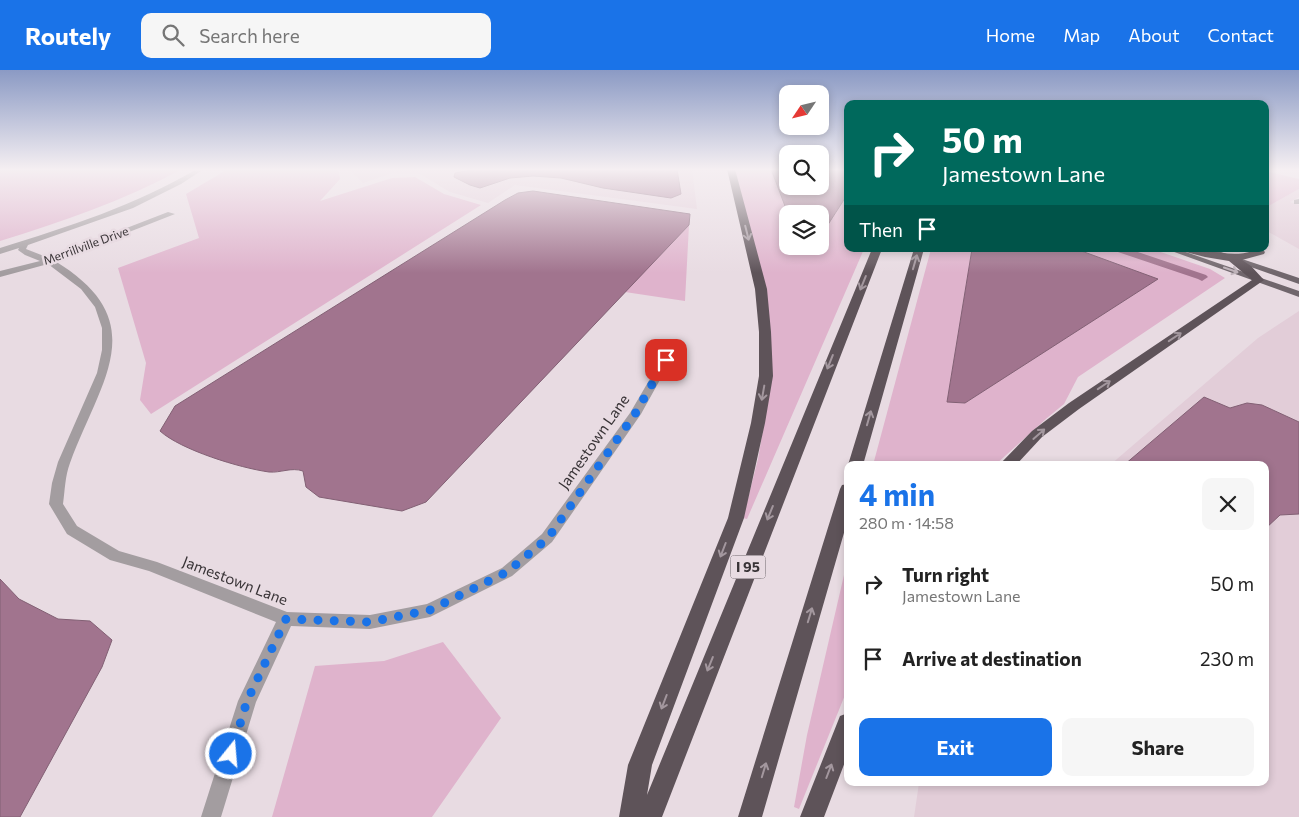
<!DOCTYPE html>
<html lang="en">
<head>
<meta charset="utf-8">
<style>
  :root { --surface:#fff; --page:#f6f6f6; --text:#222; --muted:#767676; --accent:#1a73e8 }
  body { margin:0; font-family:Commissioner,sans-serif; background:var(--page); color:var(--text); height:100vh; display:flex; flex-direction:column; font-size:19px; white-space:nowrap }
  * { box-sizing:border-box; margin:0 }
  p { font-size:16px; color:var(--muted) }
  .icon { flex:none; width:28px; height:28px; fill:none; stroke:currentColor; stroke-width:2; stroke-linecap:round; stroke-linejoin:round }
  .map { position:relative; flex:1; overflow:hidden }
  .details { position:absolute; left:844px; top:391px; width:425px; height:325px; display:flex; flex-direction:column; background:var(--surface); border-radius:10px; box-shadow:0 2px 8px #0003 }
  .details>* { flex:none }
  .hud { position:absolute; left:844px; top:30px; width:425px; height:152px; border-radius:10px; box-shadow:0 2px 8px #0003; background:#00695c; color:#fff; overflow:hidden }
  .needle { width:32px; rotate:235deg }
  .controls { position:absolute; left:779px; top:15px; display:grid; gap:10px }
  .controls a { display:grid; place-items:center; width:50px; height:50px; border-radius:10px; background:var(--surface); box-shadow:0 2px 8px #0003; font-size:25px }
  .pin { position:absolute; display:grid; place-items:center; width:42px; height:42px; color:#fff; margin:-21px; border-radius:10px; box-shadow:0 2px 8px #0006 }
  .me { position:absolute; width:55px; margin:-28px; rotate:17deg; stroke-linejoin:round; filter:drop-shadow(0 0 4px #0008) }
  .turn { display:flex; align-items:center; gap:18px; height:105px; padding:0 15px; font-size:22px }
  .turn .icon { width:65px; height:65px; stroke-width:2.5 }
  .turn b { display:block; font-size:35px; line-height:42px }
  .then { display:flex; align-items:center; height:48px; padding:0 15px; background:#0003; gap:10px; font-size:19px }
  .round { display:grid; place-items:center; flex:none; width:52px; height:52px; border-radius:10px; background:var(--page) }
  .summary { display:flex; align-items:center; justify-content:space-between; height:85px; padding:0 15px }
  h1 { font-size:30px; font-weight:700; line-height:38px; color:var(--accent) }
  .cta { display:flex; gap:10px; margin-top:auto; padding:10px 15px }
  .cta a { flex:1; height:58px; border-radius:10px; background:var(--accent); color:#fff; font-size:20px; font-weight:700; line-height:58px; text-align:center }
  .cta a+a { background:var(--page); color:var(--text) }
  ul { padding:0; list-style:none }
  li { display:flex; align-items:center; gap:15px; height:75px; padding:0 15px }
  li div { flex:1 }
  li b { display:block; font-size:19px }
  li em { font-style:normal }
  header { display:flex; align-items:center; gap:30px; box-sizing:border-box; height:70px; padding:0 25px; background:var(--accent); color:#fff }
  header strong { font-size:24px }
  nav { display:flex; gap:28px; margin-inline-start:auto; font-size:18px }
  .search { width:350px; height:45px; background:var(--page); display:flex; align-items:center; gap:12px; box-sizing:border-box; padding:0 18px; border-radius:10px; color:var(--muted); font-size:19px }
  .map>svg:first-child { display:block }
  .built { fill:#e2cdd8 }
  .green { fill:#dfb3cc }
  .water { fill:#a1748e; stroke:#826074 }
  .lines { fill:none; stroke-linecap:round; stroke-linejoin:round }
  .canal { fill:#a1748e; fill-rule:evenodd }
  .minor { fill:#a39da0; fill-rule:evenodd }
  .major { fill:#70666c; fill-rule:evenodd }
  .highway { fill:#5e5359; fill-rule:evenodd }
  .oneway { stroke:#a3979e }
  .oneway2 { stroke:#beb2b9 }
  .route { stroke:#1a73e8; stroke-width:9; stroke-dasharray:0 16.2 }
  .labels { text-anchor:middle; stroke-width:5; stroke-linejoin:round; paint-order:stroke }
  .far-street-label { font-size:12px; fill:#383336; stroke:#e8dbe2 }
  .shield { fill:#e8dbe2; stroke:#6d656a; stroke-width:1 }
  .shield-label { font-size:14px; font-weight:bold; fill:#383336 }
  .street-label { font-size:15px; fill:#383336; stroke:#e8dbe2 }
</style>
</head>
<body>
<header>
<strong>Routely</strong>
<div class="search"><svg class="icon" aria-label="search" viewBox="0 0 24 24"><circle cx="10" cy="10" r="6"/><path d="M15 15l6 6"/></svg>Search here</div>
<nav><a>Home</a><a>Map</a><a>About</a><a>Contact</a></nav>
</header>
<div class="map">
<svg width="1299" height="747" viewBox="0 0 1299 747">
  <rect width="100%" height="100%" fill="#e8dbe2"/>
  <path class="built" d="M 348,99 L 692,99 L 697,139 L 515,115 L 488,133 L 450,122 L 420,104 L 392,103 L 363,113 Z
    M 1299,119 L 1299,127 L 1290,132 L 1299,135 L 1299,179 L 1265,160 L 1265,138 Z
    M 1299,241 L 1299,747 L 914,747 L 919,713 L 1265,712 L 1265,395 L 1110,395 L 1258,268 Z"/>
  <path class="green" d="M 11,99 L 182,99 C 125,130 62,152 0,171 L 0,101 Z
    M 228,99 L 336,99 L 339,102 L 340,109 L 320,131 L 392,108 L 415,107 L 444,124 L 481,135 L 151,344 L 140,330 L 146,293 L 118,198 L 199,168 L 186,124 Z
    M 735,99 L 771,99 L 788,144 L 788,176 L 800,176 L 801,180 L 820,176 L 820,167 L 847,125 L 848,179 L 864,179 L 747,449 L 743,448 L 758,389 L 769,325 L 760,202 Z
    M 1265,101 L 1299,109 L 1299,119 L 1265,138 Z
    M 689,155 L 685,231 L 625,222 Z
    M 931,179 L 972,179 L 947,332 L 965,333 L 1157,209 L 1076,179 L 1152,179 L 1210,199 L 1225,208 L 1078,307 L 1064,334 L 1047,348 L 995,395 L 873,395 Z
    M 847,492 L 847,620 L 799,739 L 794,737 L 807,665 Z
    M 443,572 L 501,648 L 432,747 L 272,747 L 315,596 L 384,591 Z"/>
  <path class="water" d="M 476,99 L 677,99 L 681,124 L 671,128 L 603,118 L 561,108 L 533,106 L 510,108 L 480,118 L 470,115 L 454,107 L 455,103 Z
    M 771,99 L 787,99 L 788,116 L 820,116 L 820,99 L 847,99 L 847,125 L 820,167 L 820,144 L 788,144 Z
    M 533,121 L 690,144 L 689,155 L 426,432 L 402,441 L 319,427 L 306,417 L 303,401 C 291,397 281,403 269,402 C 240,398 181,380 160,361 L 175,336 L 505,130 L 518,123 Z
    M 972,179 L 1076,179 L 1158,209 L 965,333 L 947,332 Z
    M 1204,327 L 1230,338 L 1247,333 L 1262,335 L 1299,352 L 1299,444 L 1280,445 L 1265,459 L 1265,395 L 1124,395 Z
    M 0,509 L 19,529 L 58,549 L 90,551 L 112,570 L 102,597 L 20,747 L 0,747 Z"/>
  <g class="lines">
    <path class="canal" d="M 1114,179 L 1129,179 L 1206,205 L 1208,207 L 1202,211 L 1198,209 L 1115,181 Z"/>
    <path class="minor" d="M 197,99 L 204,99 L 181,114 L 133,138 L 28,175 L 26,179 L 49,188 L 168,142 L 175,144 L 55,191 C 155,252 100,311 70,393 C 65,406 65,420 63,434 L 77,456 L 119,481 L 157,492 L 287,542 L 370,545 L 427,534 L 502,498 L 542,464 L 630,343 L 661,290 L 651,275 L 652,273 L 660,273 L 671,290 L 641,344 L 552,472 L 512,506 L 430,547 L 370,559 L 291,556 L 256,632 L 221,747 L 201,747 L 238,631 L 276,552 L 149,501 L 110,490 L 67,464 L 49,434 L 52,413 L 58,392 L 97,303 L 102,280 L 102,258 L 95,237 L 81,219 L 48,194 L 0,207 L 0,201 L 40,191 L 25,185 L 18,180 L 19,178 L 0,184 L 0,178 C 68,157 136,135 197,99 Z
      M 1299,129 L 1299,134 L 1294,134 L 1294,130 Z"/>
    <path class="major" d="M 1166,179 L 1177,179 L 1299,221 L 1299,227 Z
      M 1200,179 L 1212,179 L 1299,208 L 1299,214 Z"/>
    <path class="highway" d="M 727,99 L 735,99 L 767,219 L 771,262 L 773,306 L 765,353 L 744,448 L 652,695 L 647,725 L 872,179 L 882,179 L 662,747 L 619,747 L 628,695 L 728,448 L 751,353 L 759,306 L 759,262 L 755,219 Z
      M 914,179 L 924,179 L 863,395 L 848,395 Z
      M 1181,179 C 1205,177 1228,189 1253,181 L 1252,179 L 1262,179 L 1265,182 L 1264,184 L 1242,190 L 1251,196 L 1264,210 L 1079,339 L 1042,367 L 1016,395 L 999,395 L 1032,361 L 1069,333 L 1252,210 L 1229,191 L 1205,187 L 1182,181 Z
      M 848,414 L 848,449 L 762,747 L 738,747 L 840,419 L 842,415 Z
      M 848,643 L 848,684 L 824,747 L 800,747 L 840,646 Z"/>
  </g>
  <defs><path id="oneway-shaft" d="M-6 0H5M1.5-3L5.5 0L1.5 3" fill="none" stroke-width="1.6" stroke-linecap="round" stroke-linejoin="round" transform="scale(1.25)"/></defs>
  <g class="oneway">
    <use href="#oneway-shaft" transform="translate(747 163) rotate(76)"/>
    <use href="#oneway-shaft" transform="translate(915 192) rotate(-74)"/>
    <use href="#oneway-shaft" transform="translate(863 213) rotate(112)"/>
    <use href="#oneway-shaft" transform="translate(1175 267) rotate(-34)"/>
    <use href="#oneway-shaft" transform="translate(830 292) rotate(112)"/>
    <use href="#oneway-shaft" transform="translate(1104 315) rotate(-34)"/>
    <use href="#oneway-shaft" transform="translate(763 323) rotate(100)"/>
    <use href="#oneway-shaft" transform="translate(869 348) rotate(-74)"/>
    <use href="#oneway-shaft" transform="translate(1039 364) rotate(-41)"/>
    <use href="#oneway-shaft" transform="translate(770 443) rotate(112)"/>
    <use href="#oneway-shaft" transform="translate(723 480) rotate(111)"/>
    <use href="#oneway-shaft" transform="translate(810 545) rotate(-73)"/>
    <use href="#oneway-shaft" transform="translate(710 594) rotate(112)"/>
    <use href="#oneway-shaft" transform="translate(664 632) rotate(111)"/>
    <use href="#oneway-shaft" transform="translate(764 700) rotate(-73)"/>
    <use href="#oneway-shaft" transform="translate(829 701) rotate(-69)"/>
  </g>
  <use class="oneway2" href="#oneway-shaft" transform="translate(1231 200) rotate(19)"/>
  <linearGradient id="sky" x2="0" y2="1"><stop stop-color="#8b9ac4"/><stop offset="0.49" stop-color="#f5eff2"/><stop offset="1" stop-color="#f5eff2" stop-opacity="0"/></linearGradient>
  <rect width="1299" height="203" fill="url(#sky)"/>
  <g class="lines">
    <path class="route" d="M 231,684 L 247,631 L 286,549 L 370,552 L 430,540 L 507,502 L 548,468 L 635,344 L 666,290"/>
  </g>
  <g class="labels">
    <g class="far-street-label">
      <text transform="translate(86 176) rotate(-20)" y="4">Merrillville Drive</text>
    </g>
    <rect class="shield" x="730.5" y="485.5" width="35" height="23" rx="4"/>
    <g class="shield-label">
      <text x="748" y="502">I 95</text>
    </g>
    <g class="street-label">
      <text transform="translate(594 372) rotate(-55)" y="5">Jamestown Lane</text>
      <text transform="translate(235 511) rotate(21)" y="5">Jamestown Lane</text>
    </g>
  </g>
</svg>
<div class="controls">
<a><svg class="needle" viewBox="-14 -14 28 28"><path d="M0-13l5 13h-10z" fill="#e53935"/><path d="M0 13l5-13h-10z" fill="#767676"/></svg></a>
<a><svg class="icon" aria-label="search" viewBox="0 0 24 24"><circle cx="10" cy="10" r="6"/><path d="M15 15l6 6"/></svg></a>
<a><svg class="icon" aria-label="layers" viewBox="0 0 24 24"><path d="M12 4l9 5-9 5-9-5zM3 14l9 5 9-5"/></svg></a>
</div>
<div class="pin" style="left:666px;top:290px;background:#d93025"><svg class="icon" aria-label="arrive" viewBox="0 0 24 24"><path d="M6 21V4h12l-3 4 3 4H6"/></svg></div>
<svg class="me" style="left:231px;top:684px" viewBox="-20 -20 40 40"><circle r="17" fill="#1a73e8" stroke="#fff" stroke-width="3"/><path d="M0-11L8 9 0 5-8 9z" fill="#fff"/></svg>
<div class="hud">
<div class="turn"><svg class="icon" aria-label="right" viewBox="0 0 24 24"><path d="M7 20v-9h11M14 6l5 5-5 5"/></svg><div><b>50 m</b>Jamestown Lane</div></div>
<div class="then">Then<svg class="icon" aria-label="arrive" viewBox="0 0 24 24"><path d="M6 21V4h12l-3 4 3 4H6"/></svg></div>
</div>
<section class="details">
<div class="summary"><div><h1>4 min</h1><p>280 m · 14:58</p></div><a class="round"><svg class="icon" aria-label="close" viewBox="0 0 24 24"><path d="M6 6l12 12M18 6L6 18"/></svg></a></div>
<ul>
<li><svg class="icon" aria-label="right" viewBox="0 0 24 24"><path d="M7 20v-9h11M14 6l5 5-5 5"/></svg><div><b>Turn right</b><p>Jamestown Lane</p></div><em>50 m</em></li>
<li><svg class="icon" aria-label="arrive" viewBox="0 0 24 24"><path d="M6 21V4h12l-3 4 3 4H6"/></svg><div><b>Arrive at destination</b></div><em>230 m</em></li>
</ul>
<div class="cta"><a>Exit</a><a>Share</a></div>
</section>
</div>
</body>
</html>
